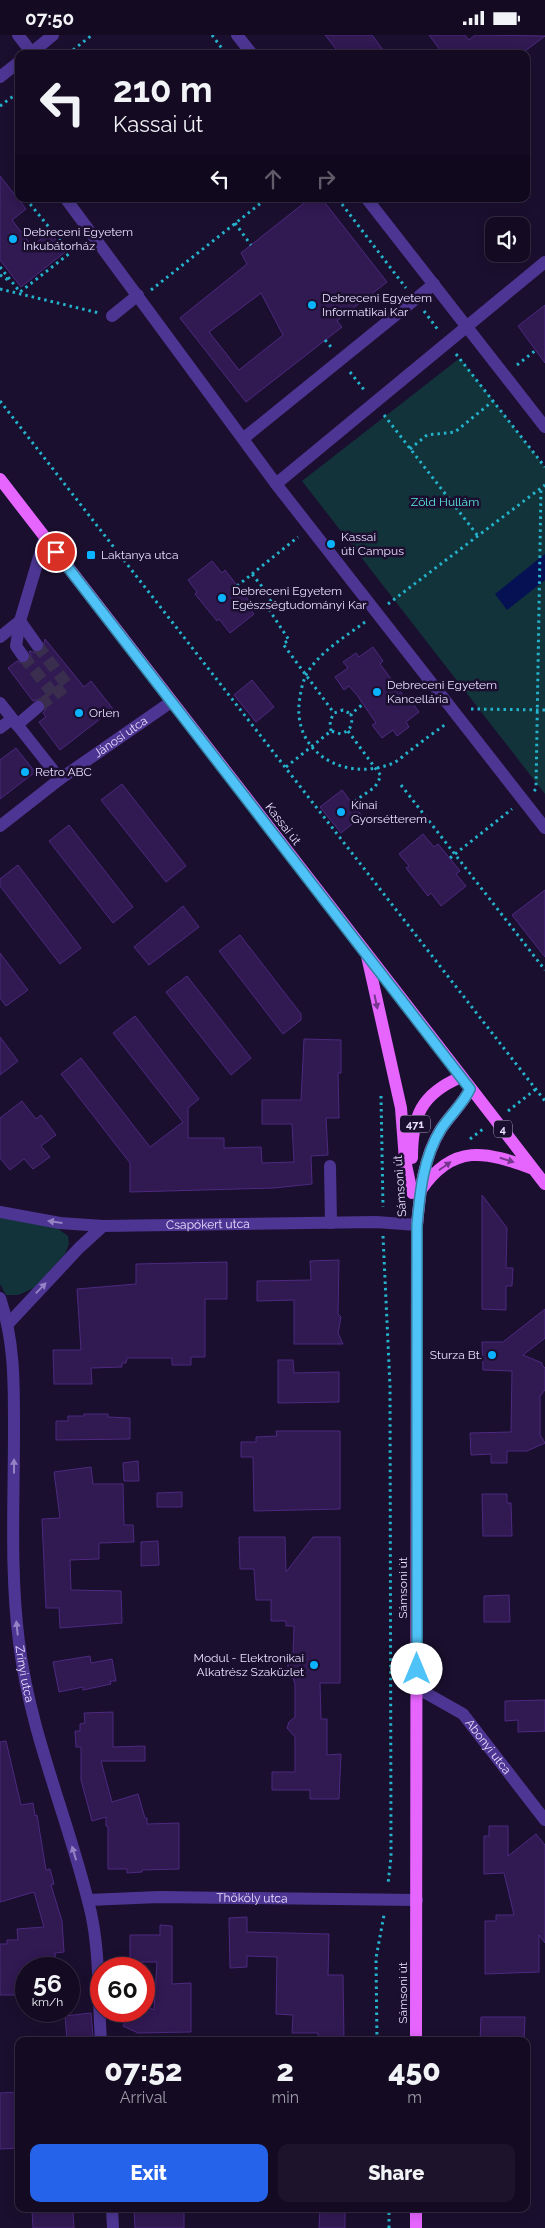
<!DOCTYPE html>
<html lang="en">
<head>
<meta charset="utf-8">
<style>
  :root { --surface:#140b23; --page:#1d142b; --text:#f1f3f6; --muted:#9d9ba6; --line:#332b41; --accent:#2563eb }
  body { margin:0; font-family:Raleway,sans-serif; background:var(--page); color:var(--text); height:100vh; display:flex; flex-direction:column; font-size:19px; white-space:nowrap }
  * { box-sizing:border-box; margin:0 }
  p { font-size:16px; color:var(--muted) }
  .icon { flex:none; width:28px; height:28px; fill:none; stroke:currentColor; stroke-width:2; stroke-linecap:round; stroke-linejoin:round }
  .map { position:relative; flex:1; overflow:hidden }
  .drawer { position:absolute; left:15px; top:2002px; width:515px; height:175px; display:flex; flex-direction:column; background:var(--surface); border-radius:10px; box-shadow:0 2px 12px #0003,0 0 0 1px var(--line) }
  .drawer>* { flex:none }
  .hud { position:absolute; left:15px; top:15px; width:515px; height:152px; border-radius:10px; box-shadow:0 2px 12px #0003,0 0 0 1px var(--line); background:#140b23; color:var(--text); overflow:hidden }
  .controls { position:absolute; left:485px; top:182px; display:grid; gap:10px }
  .controls a { display:grid; place-items:center; width:45px; height:45px; border-radius:10px; background:var(--surface); box-shadow:0 2px 12px #0003,0 0 0 1px var(--line); font-size:25px }
  .speed { position:absolute; left:15px; top:1922px; display:flex; gap:10px; font-size:25px; font-weight:700; text-align:center }
  .speed>* { display:grid; place-content:center; width:65px; height:65px; border-radius:50%; background:var(--surface); box-shadow:0 2px 12px #0003,0 0 0 1px var(--line); line-height:1 }
  .speed small { font-size:12px; font-weight:400 }
  .speed .limit { border:8px solid #d22; background:#fff; color:#111 }
  .pin { position:absolute; display:grid; place-items:center; width:42px; height:42px; color:#fff; margin:-21px; border:2px solid #fff; border-radius:50%; box-shadow:0 1px 5px #0007 }
  .me { position:absolute; width:55px; margin:-28px; rotate:0deg; stroke-linejoin:round; filter:drop-shadow(0 0 4px #0008) }
  .turn { display:flex; align-items:center; gap:18px; height:105px; padding:0 15px; font-size:22px }
  .turn .icon { width:65px; height:65px; stroke-width:2.5 }
  .turn b { display:block; font-size:35px; line-height:42px }
  .lanes { display:flex; align-items:center; height:48px; padding:0 15px; background:#0003; justify-content:center; gap:25px; direction:ltr }
  .lanes .off { opacity:.35 }
  .eta { display:flex; justify-content:space-evenly; align-items:center; height:85px; text-align:center }
  .eta b { font-size:30px; font-weight:800; line-height:35px }
  .cta { display:flex; gap:10px; margin-top:auto; padding:10px 15px }
  .cta a { flex:1; height:58px; border-radius:10px; background:var(--accent); color:#fff; font-size:20px; font-weight:800; line-height:58px; text-align:center }
  .cta a+a { background:var(--page); color:var(--text) }
  .status { display:flex; justify-content:space-between; align-items:center; height:35px; padding:0 25px; background:var(--surface); direction:ltr }
  .status svg { height:14px; fill:currentColor }
  .map>svg:first-child { display:block }
  .green { fill:#12333a }
  .water { fill:#051152 }
  .building { fill:#311952; stroke:#4d2980; fill-rule:evenodd }
  .lines { fill:none; stroke-linecap:round; stroke-linejoin:round }
  .minor-tunnel { stroke:#3a2e4e; stroke-width:12; stroke-dasharray:12 6; stroke-linecap:butt }
  .path { stroke:#24b3cc; stroke-width:3; stroke-dasharray:2.5 4; stroke-linecap:butt }
  .minor { stroke:#4d3693; stroke-width:12 }
  .major { stroke:#e665ff; stroke-width:12 }
  .oneway { fill:#76368d }
  .oneway2 { fill:#9382c4 }
  .route-casing { stroke:#337fa1; stroke-width:12 }
  .route { stroke:#4fc3f7; stroke-width:9 }
  .poi-dot { fill:#0ab3ff; stroke:#1b0f2f; stroke-width:2 }
  .labels { text-anchor:middle; stroke-width:5; stroke-linejoin:round; paint-order:stroke }
  .shield { fill:#1b0f2f; stroke:#aaa0c1; stroke-width:1 }
  .shield-label { font-size:11px; font-weight:bold; fill:#e8deff }
  .poi-label { font-size:12px; fill:#e8deff; stroke:#1b0f2f; text-anchor:start }
  .park-label { font-size:12px; fill:#5cece7; stroke:#1b0f2f }
  .street-label { font-size:12px; fill:#e8deff; stroke:#1b0f2f }
</style>
</head>
<body>
<div class="status"><b>07:50</b><svg viewBox="0 0 49 12"><path d="M0 12V9h3v3zM5 12V6h3v6zM10 12V3h3v9zM15 12V0h3v12zM26 1h20v11H26zM47 4h2v5h-2z"/></svg></div>
<div class="map">
<svg width="545" height="2193" viewBox="0 0 545 2193">
  <rect width="100%" height="100%" fill="#1b0f2f"/>
  <path class="green" d="M 460,323 L 545,432 L 545,759 L 302,446 Z
    M 0,1182 L 57,1193 L 68,1201 L 69,1209 L 65,1219 L 34,1253 L 18,1260 L 6,1260 L 0,1249 Z"/>
  <path class="water" d="M 545,519 L 545,545 L 507,575 L 495,559 Z"/>
  <path class="building" d="M 325,0 L 372,0 L 386,19 L 340,19 Z
    M 429,0 L 465,0 L 469,5 L 475,0 L 545,1 L 521,19 L 443,19 Z
    M 0,141 L 26,174 L 12,185 L 32,211 L 50,197 L 65,217 L 21,252 L 0,225 Z
    M 309,164 L 322,164 L 387,247 L 337,286 L 342,292 L 246,367 L 180,283 L 247,229 L 241,218 ZM 261,258 L 283,300 L 239,335 L 209,297 Z
    M 545,270 L 545,328 L 518,291 Z
    M 212,526 L 222,538 L 225,535 L 250,567 L 247,569 L 254,579 L 230,598 L 219,584 L 217,586 L 195,559 L 197,557 L 188,545 Z
    M 45,604 L 84,652 L 91,646 L 113,674 L 60,715 L 39,687 L 46,682 L 43,678 L 46,674 L 44,667 L 40,664 L 33,666 L 8,633 L 17,626 L 23,629 L 28,627 L 31,621 L 29,616 L 37,618 L 42,616 Z
    M 373,612 L 383,626 L 380,629 L 406,664 L 408,662 L 419,677 L 406,687 L 409,692 L 397,701 L 393,695 L 382,703 L 372,690 L 376,688 L 357,660 L 349,651 L 344,655 L 335,642 L 348,633 L 343,627 L 356,618 L 359,622 Z
    M 252,645 L 274,672 L 256,687 L 234,660 Z
    M 16,713 L 35,737 L 0,764 L 0,725 Z
    M 122,749 L 186,831 L 166,847 L 101,765 Z
    M 342,755 L 362,781 L 341,798 L 320,772 Z
    M 69,790 L 133,872 L 113,888 L 49,806 Z
    M 423,799 L 434,812 L 438,809 L 460,836 L 456,839 L 466,851 L 441,871 L 431,858 L 428,861 L 406,833 L 409,831 L 399,819 Z
    M 18,830 L 81,913 L 60,929 L 0,851 L 0,844 Z
    M 545,855 L 545,922 L 512,880 Z
    M 183,871 L 199,892 L 149,930 L 134,912 Z
    M 240,900 L 301,979 L 301,985 L 283,999 L 219,916 Z
    M 0,918 L 28,955 L 6,971 L 0,963 Z
    M 187,941 L 251,1023 L 231,1040 L 166,957 Z
    M 135,981 L 199,1064 L 188,1073 L 188,1103 L 224,1103 L 224,1113 L 261,1112 L 262,1128 L 294,1127 L 292,1089 L 262,1089 L 262,1065 L 301,1065 L 304,1004 L 341,1005 L 341,1038 L 338,1038 L 339,1083 L 326,1083 L 328,1120 L 311,1121 L 312,1149 L 274,1153 L 130,1157 L 130,1128 L 61,1039 L 81,1023 L 150,1112 L 183,1087 L 113,998 Z
    M 0,1002 L 18,1026 L 0,1040 Z
    M 22,1066 L 36,1084 L 41,1080 L 56,1100 L 41,1111 L 50,1122 L 33,1134 L 24,1124 L 10,1135 L 0,1123 L 0,1083 Z
    M 482,1160 L 507,1193 L 506,1233 L 513,1233 L 512,1251 L 506,1251 L 506,1275 L 482,1274 Z
    M 339,1225 L 338,1279 L 341,1282 L 338,1298 L 343,1309 L 294,1309 L 294,1265 L 257,1266 L 257,1246 L 311,1245 L 310,1226 Z
    M 227,1227 L 227,1264 L 205,1264 L 205,1322 L 191,1322 L 191,1330 L 172,1330 L 172,1323 L 127,1323 L 126,1328 L 122,1328 L 122,1332 L 91,1333 L 92,1349 L 54,1349 L 53,1315 L 81,1315 L 77,1254 L 136,1249 L 136,1229 Z
    M 545,1274 L 545,1303 L 523,1320 L 542,1328 L 542,1330 L 545,1333 L 545,1355 L 540,1361 L 540,1400 L 545,1408 L 527,1416 L 507,1416 L 507,1428 L 491,1428 L 491,1419 L 471,1420 L 470,1398 L 511,1397 L 512,1336 L 483,1335 L 482,1307 L 503,1307 Z
    M 278,1325 L 293,1325 L 294,1338 L 339,1337 L 339,1367 L 278,1368 Z
    M 84,1379 L 108,1379 L 108,1382 L 130,1383 L 130,1404 L 56,1405 L 56,1386 L 68,1386 L 68,1381 L 84,1381 Z
    M 276,1396 L 340,1396 L 340,1474 L 254,1476 L 253,1422 L 241,1422 L 241,1407 L 256,1407 L 256,1402 L 277,1401 Z
    M 138,1426 L 139,1446 L 124,1446 L 123,1428 Z
    M 91,1432 L 93,1449 L 123,1449 L 124,1490 L 133,1490 L 134,1507 L 99,1508 L 99,1524 L 70,1525 L 71,1555 L 121,1556 L 122,1588 L 60,1593 L 59,1573 L 46,1573 L 42,1484 L 60,1483 L 54,1437 Z
    M 182,1457 L 182,1472 L 157,1472 L 157,1458 Z
    M 482,1459 L 507,1459 L 507,1468 L 511,1468 L 512,1501 L 483,1501 Z
    M 239,1502 L 285,1502 L 286,1537 L 313,1502 L 340,1502 L 340,1648 L 320,1648 L 321,1684 L 327,1684 L 327,1720 L 341,1719 L 339,1764 L 310,1764 L 310,1755 L 272,1755 L 272,1737 L 295,1737 L 295,1702 L 287,1693 L 289,1687 L 295,1682 L 295,1649 L 293,1643 L 288,1638 L 288,1623 L 293,1619 L 294,1591 L 286,1591 L 286,1586 L 271,1586 L 271,1565 L 256,1565 L 254,1534 L 240,1534 Z
    M 158,1506 L 159,1530 L 141,1531 L 141,1507 Z
    M 509,1560 L 510,1587 L 484,1587 L 484,1561 Z
    M 90,1621 L 91,1628 L 112,1624 L 116,1646 L 110,1646 L 111,1649 L 83,1655 L 83,1652 L 59,1657 L 53,1627 Z
    M 545,1665 L 545,1696 L 518,1697 L 518,1685 L 505,1686 L 505,1666 Z
    M 113,1677 L 113,1712 L 145,1711 L 145,1726 L 101,1726 L 112,1767 L 138,1759 L 145,1783 L 147,1783 L 147,1789 L 179,1788 L 179,1834 L 142,1835 L 142,1837 L 127,1838 L 127,1834 L 108,1834 L 108,1791 L 106,1791 L 106,1782 L 92,1786 L 81,1745 L 81,1712 L 76,1712 L 75,1696 L 80,1696 L 80,1689 L 85,1688 L 84,1678 Z
    M 6,1706 L 21,1770 L 33,1768 L 35,1781 L 37,1780 L 46,1835 L 50,1834 L 54,1849 L 51,1850 L 62,1886 L 64,1917 L 55,1918 L 56,1934 L 26,1934 L 26,1960 L 0,1960 L 0,1909 L 7,1909 L 7,1905 L 18,1905 L 17,1894 L 44,1892 L 34,1857 L 0,1867 L 0,1707 Z
    M 489,1791 L 508,1791 L 508,1821 L 536,1799 L 545,1810 L 545,1908 L 539,1900 L 539,1937 L 485,1939 L 485,1886 L 496,1886 L 496,1880 L 514,1880 L 504,1838 L 484,1839 L 484,1801 L 489,1801 Z
    M 247,1882 L 247,1897 L 329,1899 L 328,1940 L 343,1940 L 344,2006 L 319,2006 L 318,1998 L 292,1998 L 293,1980 L 276,1979 L 277,1922 L 247,1921 L 247,1932 L 230,1933 L 229,1883 Z
    M 160,1890 L 172,1891 L 172,1949 L 191,1948 L 191,1997 L 138,1998 L 123,1991 L 131,1976 L 144,1976 L 144,1970 L 154,1975 L 157,1927 L 130,1927 L 130,1900 L 160,1900 Z
    M 91,1978 L 93,2002 L 67,2003 L 65,1981 Z
    M 481,1982 L 525,1982 L 524,2006 L 480,2006 Z
    M 19,2057 L 19,2113 L 0,2114 L 0,2058 Z
    M 69,2174 L 69,2177 L 73,2177 L 74,2193 L 33,2193 L 32,2176 Z
    M 134,2174 L 158,2174 L 158,2177 L 184,2177 L 184,2193 L 135,2193 Z
    M 320,2174 L 345,2174 L 345,2193 L 319,2193 Z"/>
  <g class="lines">
    <path class="minor-tunnel" d="M 37,610 L 67,650 L 38,672
      M 23,621 L 54,660"/>
    <path class="path" d="M 212,0 L 226,19
      M 68,19 L 92,0
      M 0,71 L 19,57
      M 15,160 L 19,157
      M 338,164 L 406,253
      M 235,188 L 251,210
      M 0,232 L 20,257 L 70,218 L 26,164
      M 0,240 L 10,246
      M 0,254 L 99,278
      M 151,255 L 266,164
      M 424,276 L 438,295
      M 325,305 L 331,312
      M 456,319 L 545,432
      M 517,330 L 536,315
      M 350,337 L 365,356
      M 0,366 L 545,1066
      M 384,380 L 478,501
      M 410,414 L 427,400 L 455,397 L 493,366
      M 252,539 L 298,502
      M 237,551 L 252,539 L 272,564 L 266,570 L 289,605 L 283,609 L 334,678
      M 388,569 L 545,450
      M 365,587 C 345,602 319,617 306,640 C 303,646 301,655 300,662 C 290,717 344,747 391,729 C 397,727 402,722 407,718 C 420,708 433,698 446,689
      M 471,674 L 545,675
      M 331,696 L 330,686 L 334,678 L 343,675 L 351,679
      M 348,696 L 381,741 L 375,752 L 352,768
      M 286,732 L 331,696 L 341,699 C 351,695 353,690 351,679 L 363,669
      M 401,750 L 545,935
      M 534,756 L 536,754 L 541,453
      M 450,823 L 512,774
      M 381,1061 L 383,1172
      M 508,1076 L 536,1054
      M 470,1104 L 483,1094
      M 383,1201 L 390,1351 L 391,1822 L 388,1849
      M 377,2006 L 376,1923 L 384,1880
      M 389,2193 L 389,2174"/>
    <g class="minor">
      <path d="M 18,0 L 32,18"/>
      <path d="M 237,0 L 252,19"/>
      <path d="M 30,19 L 53,0"/>
      <path d="M 0,42 L 19,27"/>
      <path d="M 66,164 L 276,449"/>
      <path d="M 367,164 L 545,392"/>
      <path d="M 545,227 L 276,449 L 545,793"/>
      <path d="M 112,281 L 138,260"/>
      <path d="M 244,403 L 434,249"/>
      <path d="M 20,586 L 37,610"/>
      <path d="M 0,602 L 20,586"/>
      <path d="M 23,621 L 16,611 L 20,586 L 45,502"/>
      <path d="M 0,668 L 60,744"/>
      <path d="M 17,690 L 38,672"/>
      <path d="M 0,693 L 12,684"/>
      <path id="s1" d="M 0,791 L 60,744 L 171,667"/>
      <path d="M 330,1131 L 331,1188"/>
      <path id="s2" d="M 0,1177 L 60,1188 L 103,1191 L 376,1187 L 417,1190"/>
      <path id="s3" d="M 0,1263 C 15,1308 14,1351 14,1398 C 14,1467 10,1538 19,1607 C 30,1700 70,1787 91,1878 C 100,1919 98,1964 101,2006"/>
      <path d="M 8,1289 L 79,1213 L 103,1191"/>
      <path id="s4" d="M 417,1653 L 463,1679 L 545,1785"/>
      <path id="s5" d="M 88,1865 L 159,1862 L 417,1865"/>
      <path d="M 112,2174 L 113,2193"/>
    </g>
    <path class="major" d="M 0,444 L 545,1149
      M 367,921 L 401,1073 L 405,1125 L 412,1158
      M 412,1123 C 412,1081 421,1059 461,1042
      M 421,1155 C 453,1108 486,1116 533,1134
      M 416,2006 L 417,1190 C 420,1157 423,1123 441,1094 C 450,1080 463,1069 470,1054
      M 416,2174 L 416,2193"/>
  </g>
  <defs><path id="oneway-solid" d="M-6-.8H1V-3.2L6.5 0L1 3.2V.8H-6Z" transform="scale(1.25)"/></defs>
  <g class="oneway">
    <use href="#oneway-solid" transform="translate(376 967) rotate(78)"/>
    <use href="#oneway-solid" transform="translate(507 1125) rotate(17)"/>
    <use href="#oneway-solid" transform="translate(445 1131) rotate(-35)"/>
  </g>
  <g class="oneway2">
    <use href="#oneway-solid" transform="translate(55 1187) rotate(-172)"/>
    <use href="#oneway-solid" transform="translate(41 1253) rotate(-46)"/>
    <use href="#oneway-solid" transform="translate(14 1431) rotate(-90)"/>
    <use href="#oneway-solid" transform="translate(17 1593) rotate(-96)"/>
    <use href="#oneway-solid" transform="translate(74 1818) rotate(-107)"/>
  </g>
  <g class="lines">
    <defs>
      <path id="route" d="M 56,517 L 470,1054 C 463,1069 450,1080 441,1094 C 423,1123 420,1157 417,1190 L 417,1634"/>
    </defs>
    <use href="#route" class="route-casing"/>
    <use href="#route" class="route"/>
  </g>
  <g class="poi-dot">
    <circle cx="13" cy="204" r="5"/>
    <circle cx="312" cy="270" r="5"/>
    <circle cx="331" cy="509" r="5"/>
    <rect x="86" y="515" width="10" height="10" rx="2.5"/>
    <circle cx="222" cy="563" r="5"/>
    <circle cx="377" cy="657" r="5"/>
    <circle cx="79" cy="678" r="5"/>
    <circle cx="25" cy="737" r="5"/>
    <circle cx="341" cy="777" r="5"/>
    <circle cx="492" cy="1320" r="5"/>
    <circle cx="314" cy="1630" r="5"/>
  </g>
  <g class="labels">
    <g class="shield">
      <rect x="400" y="1080.5" width="30" height="17" rx="4"/>
      <rect x="494" y="1085.5" width="18" height="17" rx="4"/>
    </g>
    <g class="shield-label">
      <text x="415" y="1093">471</text>
      <text x="503" y="1098">4</text>
    </g>
    <g class="poi-label">
      <text x="23" y="201">Debreceni Egyetem<tspan x="23" dy="14">Inkubátorház</tspan></text>
      <text x="322" y="267">Debreceni Egyetem<tspan x="322" dy="14">Informatikai Kar</tspan></text>
      <text x="341" y="506">Kassai<tspan x="341" dy="14">úti Campus</tspan></text>
      <text x="101" y="524">Laktanya utca</text>
      <text x="232" y="560">Debreceni Egyetem<tspan x="232" dy="14">Egészségtudományi Kar</tspan></text>
      <text x="387" y="654">Debreceni Egyetem<tspan x="387" dy="14">Kancellária</tspan></text>
      <text x="89" y="682">Orlen</text>
      <text x="35" y="741">Retro ABC</text>
      <text x="351" y="774">Kínai<tspan x="351" dy="14">Gyorsétterem</tspan></text>
      <text x="482" y="1324" text-anchor="end">Sturza Bt.</text>
      <text x="304" y="1627" text-anchor="end">Modul - Elektronikai<tspan x="304" dy="14">Alkatrész Szaküzlet</tspan></text>
    </g>
    <g class="park-label">
      <text x="445" y="471">Zöld Hullám</text>
    </g>
    <g class="street-label">
      <text dy="4" stroke="none"><textPath href="#s1" startOffset="150">Jánosi utca</textPath></text>
      <text transform="translate(283 789) rotate(52)" y="4">Kassai út</text>
      <text transform="translate(400 1151) rotate(-94)" y="4">Sámsoni út</text>
      <text dy="4" stroke="none"><textPath href="#s2" startOffset="209">Csapókert utca</textPath></text>
      <text transform="translate(403 1553) rotate(-90)" y="4">Sámsoni út</text>
      <text dy="4" stroke="none"><textPath href="#s3" startOffset="378">Zrínyi utca</textPath></text>
      <text dy="4" stroke="none"><textPath href="#s4" startOffset="94">Abonyi utca</textPath></text>
      <text dy="4" stroke="none"><textPath href="#s5" startOffset="164">Thököly utca</textPath></text>
      <text transform="translate(403 1958) rotate(-90)" y="4">Sámsoni út</text>
    </g>
  </g>
</svg>
<div class="controls">
<a><svg class="icon" aria-label="sound" viewBox="0 0 24 24"><path d="M4 9h4l5-4v14l-5-4H4zM17 9q2 3 0 6"/></svg></a>
</div>
<div class="speed"><div>56<small>km/h</small></div><div class="limit">60</div></div>
<div class="pin" style="left:56px;top:517px;background:#d93025"><svg class="icon" aria-label="arrive" viewBox="0 0 24 24"><path d="M6 21V4h12l-3 4 3 4H6"/></svg></div>
<svg class="me" style="left:417px;top:1634px" viewBox="-20 -20 40 40"><circle r="19" fill="#fff"/><path d="M0-13L10 11 0 6-10 11z" fill="#4fc3f7"/></svg>
<div class="hud">
<div class="turn"><svg class="icon" aria-label="left" viewBox="0 0 24 24"><path d="M17 20v-9H6M10 6l-5 5 5 5"/></svg><div><b>210 m</b>Kassai út</div></div>
<div class="lanes"><svg class="icon" aria-label="left" viewBox="0 0 24 24"><path d="M17 20v-9H6M10 6l-5 5 5 5"/></svg><svg class="icon off" aria-label="ahead" viewBox="0 0 24 24"><path d="M12 20V5M6 11l6-6 6 6"/></svg><svg class="icon off" aria-label="right" viewBox="0 0 24 24"><path d="M7 20v-9h11M14 6l5 5-5 5"/></svg></div>
</div>
<section class="drawer">
<div class="eta">
<div><b>07:52</b><p>Arrival</p></div>
<div><b>2</b><p>min</p></div>
<div><b>450</b><p>m</p></div>
</div>
<div class="cta"><a>Exit</a><a>Share</a></div>
</section>
</div>
</body>
</html>
